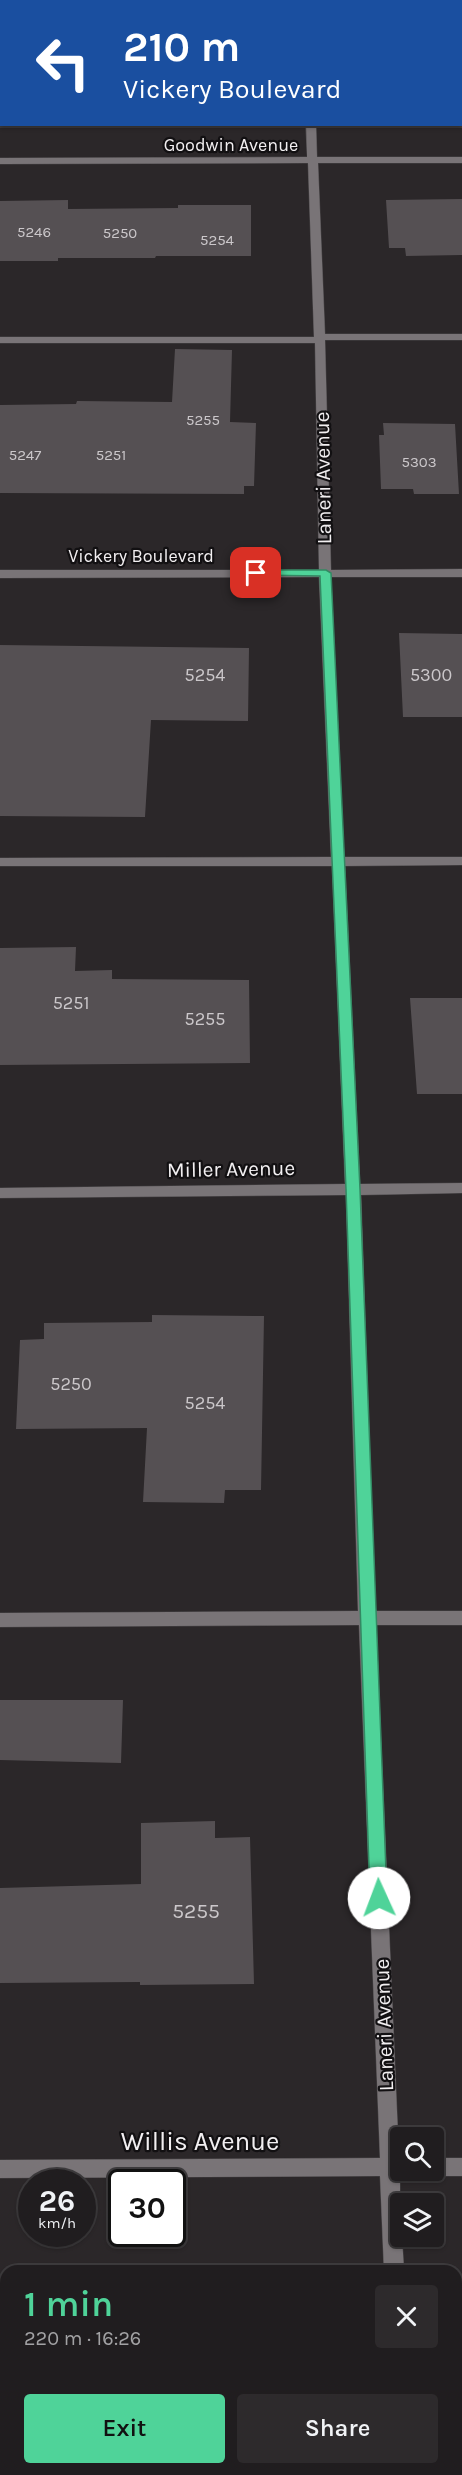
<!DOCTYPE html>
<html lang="en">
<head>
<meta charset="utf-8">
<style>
  :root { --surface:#201d1f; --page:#2d2a2c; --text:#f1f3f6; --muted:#a2a2a4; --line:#3d3b3d; --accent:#4fd399 }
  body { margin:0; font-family:Karla,sans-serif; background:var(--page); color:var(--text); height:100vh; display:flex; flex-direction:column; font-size:22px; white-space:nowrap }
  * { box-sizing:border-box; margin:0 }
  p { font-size:20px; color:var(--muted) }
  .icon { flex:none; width:33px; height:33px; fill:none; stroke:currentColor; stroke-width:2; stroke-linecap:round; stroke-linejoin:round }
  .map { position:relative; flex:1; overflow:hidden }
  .drawer { position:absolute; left:0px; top:2265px; width:462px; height:210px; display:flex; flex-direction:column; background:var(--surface); border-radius:18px 18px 0 0; box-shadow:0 2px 4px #0004,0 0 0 2px var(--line) }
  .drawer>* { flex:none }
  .hud { position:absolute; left:0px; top:0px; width:462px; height:126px; box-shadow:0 2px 4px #0004,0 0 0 2px var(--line); background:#1a4fa0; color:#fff; overflow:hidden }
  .tools { position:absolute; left:390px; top:2127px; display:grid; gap:12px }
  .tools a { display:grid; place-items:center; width:54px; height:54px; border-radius:6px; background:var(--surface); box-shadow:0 2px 4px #0004,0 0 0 2px var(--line); font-size:30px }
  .speed { position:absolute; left:18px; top:2169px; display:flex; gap:12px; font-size:30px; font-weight:700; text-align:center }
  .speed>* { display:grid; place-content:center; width:78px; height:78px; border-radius:50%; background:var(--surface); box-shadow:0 2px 4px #0004,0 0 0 2px var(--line); line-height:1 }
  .speed small { font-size:15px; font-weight:400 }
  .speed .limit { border:3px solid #111; border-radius:9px; background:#fff; color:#111 }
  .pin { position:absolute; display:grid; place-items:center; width:51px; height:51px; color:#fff; margin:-26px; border-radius:12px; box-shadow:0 3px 9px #0006 }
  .me { position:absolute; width:66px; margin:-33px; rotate:358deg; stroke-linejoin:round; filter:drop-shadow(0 0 4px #0008) }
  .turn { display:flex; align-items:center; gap:21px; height:126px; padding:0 24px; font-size:27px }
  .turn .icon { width:78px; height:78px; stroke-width:2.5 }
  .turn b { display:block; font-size:42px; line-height:51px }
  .round { display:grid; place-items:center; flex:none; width:63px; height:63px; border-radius:6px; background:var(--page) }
  .summary { display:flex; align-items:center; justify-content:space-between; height:102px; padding:0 24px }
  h1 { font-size:36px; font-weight:600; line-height:45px; color:var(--accent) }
  .primary-button { display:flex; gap:12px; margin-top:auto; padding:12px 24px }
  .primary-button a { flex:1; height:69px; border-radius:6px; background:var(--accent); color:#111; font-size:24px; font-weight:600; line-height:69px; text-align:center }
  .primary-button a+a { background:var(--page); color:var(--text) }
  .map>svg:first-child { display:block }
  .building { fill:#555053 }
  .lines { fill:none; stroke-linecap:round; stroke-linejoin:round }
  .minor-casing { stroke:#494648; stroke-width:1 }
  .minor { fill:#797477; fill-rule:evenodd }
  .route { fill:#4fd399; stroke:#338963; stroke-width:1.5 }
  .labels { text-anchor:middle; stroke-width:4.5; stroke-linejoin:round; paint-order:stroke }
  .far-number-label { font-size:15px; fill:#cbc7ca }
  .far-street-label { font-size:18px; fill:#f2eff1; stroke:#121012 }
  .number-label { font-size:18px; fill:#cbc7ca }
  .street-label { font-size:21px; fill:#f2eff1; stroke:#121012 }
  .near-number-label { font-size:21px; fill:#cbc7ca }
  .near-street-label { font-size:26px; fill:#f2eff1; stroke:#121012 }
</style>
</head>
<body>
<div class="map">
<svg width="462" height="2475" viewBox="0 0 462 2475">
  <rect width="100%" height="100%" fill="#2b2729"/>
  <path class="building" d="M 462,199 L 462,255 L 406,256 L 405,248 L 389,248 L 386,200 Z
    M 68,200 L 68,209 L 178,208 L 178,205 L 251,205 L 251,256 L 156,256 L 155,258 L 58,258 L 58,261 L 0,261 L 0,201 Z
    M 175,349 L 232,350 L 230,422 L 256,423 L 254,486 L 244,486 L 244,494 L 0,493 L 0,405 L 76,404 L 77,401 L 172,402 Z
    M 383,423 L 455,424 L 459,494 L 414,494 L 413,489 L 381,489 L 379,435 L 384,435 Z
    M 399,633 L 462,634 L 462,717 L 403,717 Z
    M 0,645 L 249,648 L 248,721 L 151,720 L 145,817 L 0,816 Z
    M 76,947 L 75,971 L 112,970 L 112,979 L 249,980 L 250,1063 L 0,1065 L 0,948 Z
    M 410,998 L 462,998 L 462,1094 L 417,1094 Z
    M 152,1315 L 264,1316 L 261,1490 L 225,1490 L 224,1503 L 143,1502 L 147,1428 L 16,1429 L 20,1340 L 44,1339 L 44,1323 L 152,1322 Z
    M 0,1700 L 123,1700 L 121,1763 L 0,1760 Z
    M 215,1821 L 215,1838 L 250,1837 L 254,1984 L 140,1985 L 140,1982 L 0,1983 L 0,1888 L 141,1884 L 141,1823 Z"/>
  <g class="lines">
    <defs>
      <path id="minor" d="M 303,0 L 313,0 L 313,2 L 303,2 Z
        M 0,2 L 2,2 L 2,8 L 0,8 Z
        M 460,3 L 462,3 L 462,9 L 460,9 Z
        M 306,124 L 316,124 L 317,157 L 462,157 L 462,163 L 318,163 L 325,334 L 462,334 L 462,340 L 325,340 L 331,570 L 462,569 L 462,577 L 331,577 L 344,857 L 462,857 L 462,865 L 345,866 L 360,1184 L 462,1183 L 462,1193 L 361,1195 L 375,1611 L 462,1611 L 462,1625 L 376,1625 L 399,2158 L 400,2170 L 408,2170 L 400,2176 L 400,2236 L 402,2236 L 404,2271 L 384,2271 L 380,2176 L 0,2178 L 0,2160 L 380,2158 L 359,1625 L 0,1627 L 0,1613 L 358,1611 L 346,1195 L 0,1198 L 0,1188 L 345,1184 L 332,866 L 0,866 L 0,858 L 331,857 L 319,577 L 0,578 L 0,570 L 319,570 L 315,343 L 0,343 L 0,337 L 314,337 L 308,163 L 0,164 L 0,158 L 307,157 Z
        M 434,2158 L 462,2158 L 462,2176 L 434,2176 L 427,2174 L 426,2170 L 434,2170 Z
        M 390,2469 L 410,2469 L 410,2475 L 390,2475 Z"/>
    </defs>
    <use href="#minor" class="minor-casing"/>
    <use href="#minor" class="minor"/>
  </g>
  <path class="route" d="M 256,570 L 326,570 L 331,573 L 360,1189 L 387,1898 L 385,1903 L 379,1905 L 373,1903 L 370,1898 L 346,1189 L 320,576 L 252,575 L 252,571 Z"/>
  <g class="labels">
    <g class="far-number-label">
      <text x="34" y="237">5246</text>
      <text x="120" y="238">5250</text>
      <text x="217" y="245">5254</text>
      <text x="203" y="425">5255</text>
      <text x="25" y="460">5247</text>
      <text x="111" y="460">5251</text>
      <text x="419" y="467">5303</text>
    </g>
    <g class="far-street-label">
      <text x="231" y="151">Goodwin Avenue</text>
      <text x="141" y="562">Vickery Boulevard</text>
    </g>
    <g class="number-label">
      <text x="205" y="681">5254</text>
      <text x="431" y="681">5300</text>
      <text x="71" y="1009">5251</text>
      <text x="205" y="1025">5255</text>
      <text x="71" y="1390">5250</text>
      <text x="205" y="1409">5254</text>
    </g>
    <g class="street-label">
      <text transform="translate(323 478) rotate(-91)" y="7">Laneri Avenue</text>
      <text transform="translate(231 1169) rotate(-1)" y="7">Miller Avenue</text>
      <text transform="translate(384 2025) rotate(-92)" y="7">Laneri Avenue</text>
    </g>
    <g class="near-number-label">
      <text x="196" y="1918">5255</text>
    </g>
    <g class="near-street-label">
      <text x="200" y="2150">Willis Avenue</text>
    </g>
  </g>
</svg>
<div class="tools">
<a><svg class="icon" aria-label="search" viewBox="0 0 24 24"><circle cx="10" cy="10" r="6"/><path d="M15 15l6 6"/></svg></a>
<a><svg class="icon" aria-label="layers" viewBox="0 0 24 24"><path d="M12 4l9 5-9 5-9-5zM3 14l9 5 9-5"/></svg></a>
</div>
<div class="speed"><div>26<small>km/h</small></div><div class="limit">30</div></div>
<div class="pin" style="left:256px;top:573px;background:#d93025"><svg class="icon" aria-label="arrive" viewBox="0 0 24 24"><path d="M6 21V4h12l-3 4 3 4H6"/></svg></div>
<svg class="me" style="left:379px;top:1898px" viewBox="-20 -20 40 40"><circle r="19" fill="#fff"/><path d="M0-13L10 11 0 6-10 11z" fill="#4fd399"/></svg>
<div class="hud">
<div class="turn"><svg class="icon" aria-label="left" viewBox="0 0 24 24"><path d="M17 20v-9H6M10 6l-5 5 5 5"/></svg><div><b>210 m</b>Vickery Boulevard</div></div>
</div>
<section class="drawer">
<div class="summary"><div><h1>1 min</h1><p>220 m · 16:26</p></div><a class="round"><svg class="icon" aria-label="close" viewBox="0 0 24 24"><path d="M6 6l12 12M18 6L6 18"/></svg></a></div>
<div class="primary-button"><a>Exit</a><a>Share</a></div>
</section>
</div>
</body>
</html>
